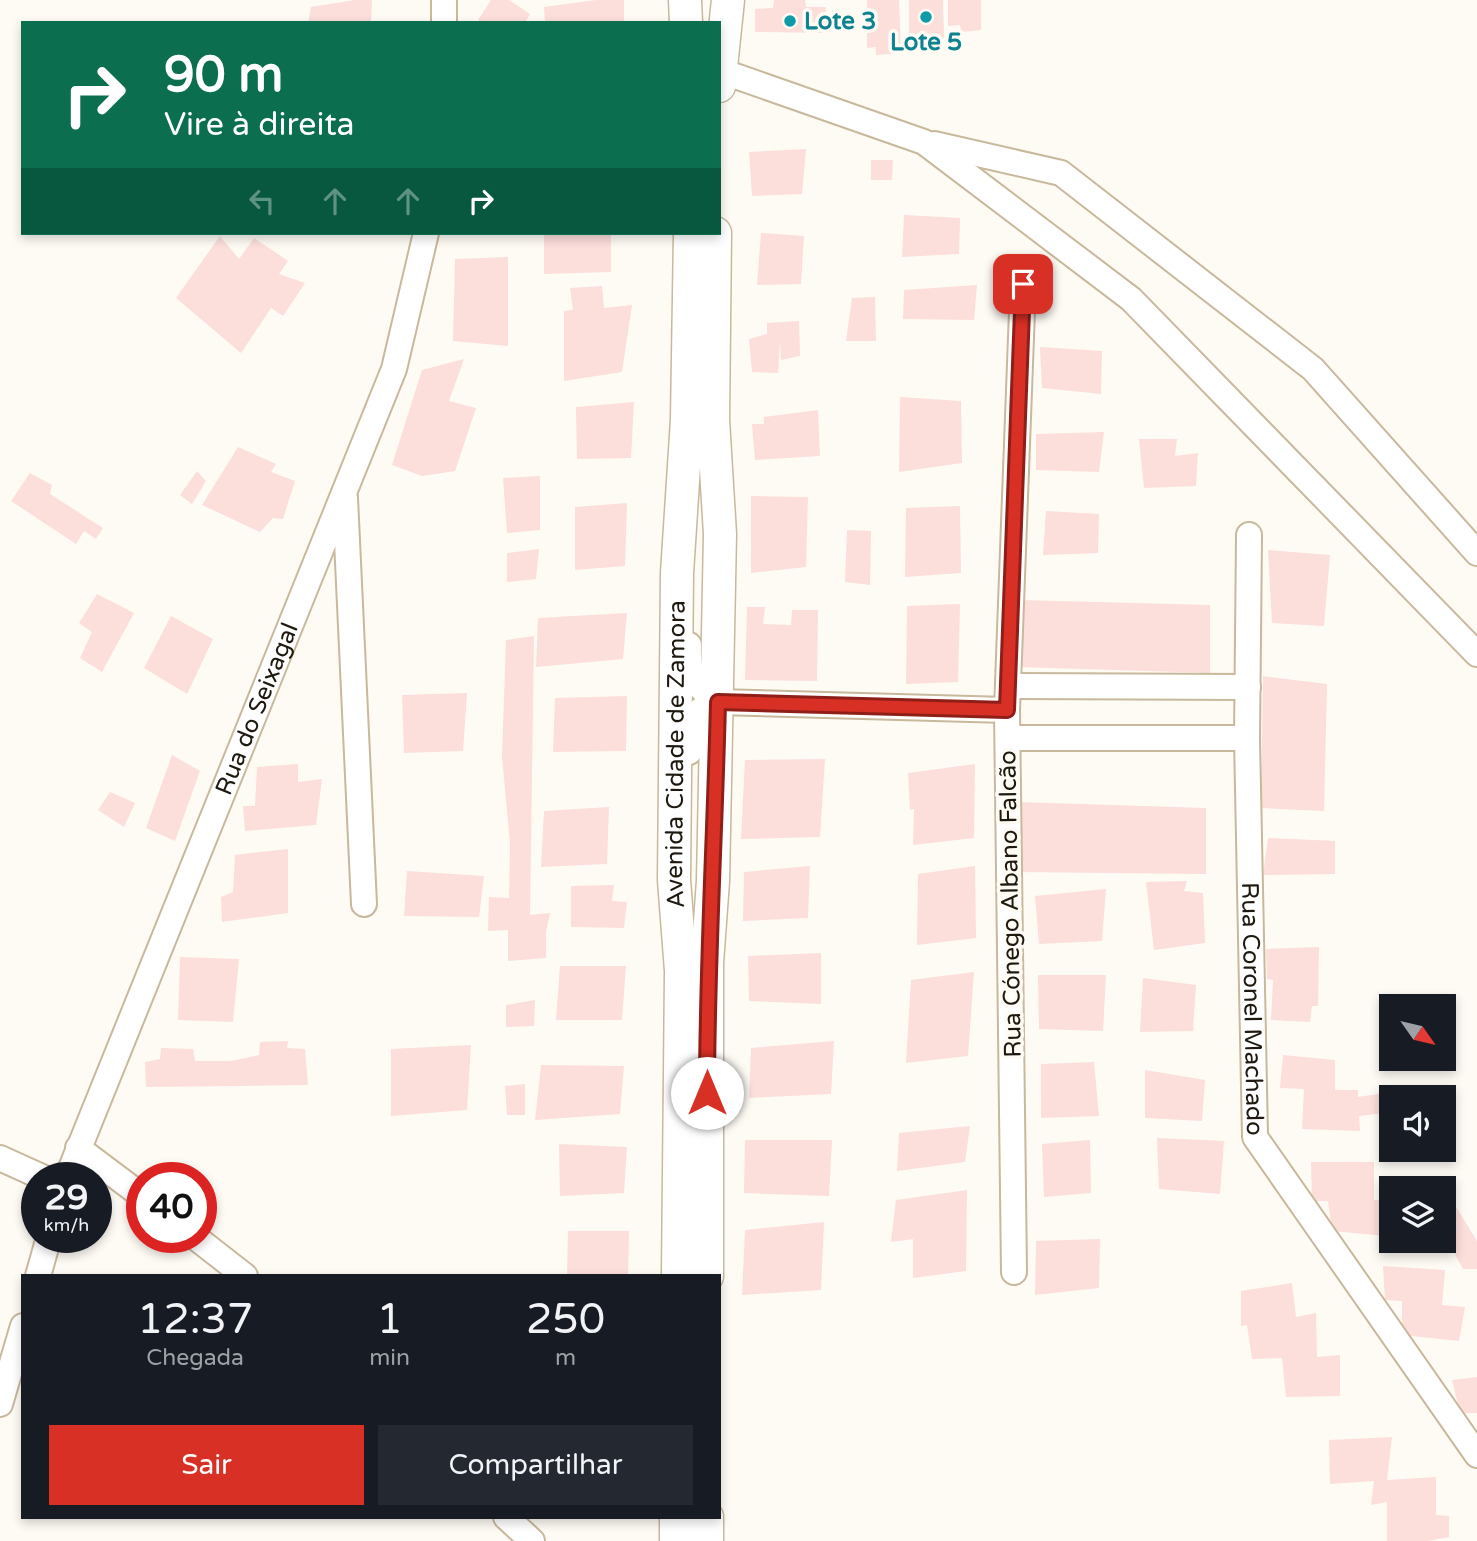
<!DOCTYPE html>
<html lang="pt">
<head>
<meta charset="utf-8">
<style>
  :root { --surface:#171b24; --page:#242831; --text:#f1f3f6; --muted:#9ea1a6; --accent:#d93025 }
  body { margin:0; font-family:"Varela Round",sans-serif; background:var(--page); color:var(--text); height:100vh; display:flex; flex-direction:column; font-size:26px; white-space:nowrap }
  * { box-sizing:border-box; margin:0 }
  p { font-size:23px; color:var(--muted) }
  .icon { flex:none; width:38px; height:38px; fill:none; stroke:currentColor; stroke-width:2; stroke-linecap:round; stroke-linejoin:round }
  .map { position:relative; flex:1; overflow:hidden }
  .details { position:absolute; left:21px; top:1274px; width:700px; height:245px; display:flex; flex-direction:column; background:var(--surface); border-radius:0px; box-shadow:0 4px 10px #0003 }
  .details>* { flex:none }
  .guide { position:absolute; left:21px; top:21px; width:700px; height:214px; border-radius:0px; box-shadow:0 4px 10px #0003; background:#0b6e4f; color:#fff; overflow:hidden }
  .needle { width:46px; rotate:124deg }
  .controls { position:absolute; left:1379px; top:994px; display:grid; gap:14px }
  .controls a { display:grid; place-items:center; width:77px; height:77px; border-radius:0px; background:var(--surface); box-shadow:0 4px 10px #0003; font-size:35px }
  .speed { position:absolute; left:21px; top:1162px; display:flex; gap:14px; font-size:35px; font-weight:700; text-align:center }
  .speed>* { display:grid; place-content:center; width:91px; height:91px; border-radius:50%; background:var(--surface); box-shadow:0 4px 10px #0003; line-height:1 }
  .speed small { font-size:18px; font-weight:400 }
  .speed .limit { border:10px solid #d22; background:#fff; color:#111 }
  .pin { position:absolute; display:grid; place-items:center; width:60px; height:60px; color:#fff; margin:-30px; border-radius:14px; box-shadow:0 4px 10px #0006 }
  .me { position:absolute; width:77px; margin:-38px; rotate:0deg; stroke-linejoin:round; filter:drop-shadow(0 0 5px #0008) }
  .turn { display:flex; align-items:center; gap:24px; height:147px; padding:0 28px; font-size:32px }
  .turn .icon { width:91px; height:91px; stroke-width:2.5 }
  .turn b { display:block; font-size:49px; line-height:60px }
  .lanes { display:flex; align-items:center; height:66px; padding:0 28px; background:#0003; justify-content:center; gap:35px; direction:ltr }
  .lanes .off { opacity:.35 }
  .eta { display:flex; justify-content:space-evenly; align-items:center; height:119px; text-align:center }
  .eta b { font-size:42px; font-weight:600; line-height:49px }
  .cta { display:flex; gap:14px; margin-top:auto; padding:14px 28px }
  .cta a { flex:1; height:80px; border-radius:0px; background:var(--accent); color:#fff; font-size:28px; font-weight:600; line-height:80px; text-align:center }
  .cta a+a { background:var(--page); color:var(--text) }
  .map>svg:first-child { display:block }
  .building { fill:#fcdedb }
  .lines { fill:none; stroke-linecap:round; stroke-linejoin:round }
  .minor-casing { stroke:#c8b89c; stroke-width:28 }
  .tertiary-casing { stroke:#c8b89c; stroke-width:35 }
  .minor { stroke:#fff; stroke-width:24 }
  .tertiary { stroke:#fff; stroke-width:32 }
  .route-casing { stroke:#8d1f18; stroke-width:18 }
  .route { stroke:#d93025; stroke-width:12 }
  .culture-dot { fill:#0f9aa8; stroke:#fefbf5; stroke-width:2.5 }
  .labels { text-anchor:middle; stroke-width:7; stroke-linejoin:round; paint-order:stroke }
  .culture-label { font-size:24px; font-weight:bold; fill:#0d838f; stroke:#fefbf5; text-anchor:start }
  .street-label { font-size:24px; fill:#1e180e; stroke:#fefbf5 }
</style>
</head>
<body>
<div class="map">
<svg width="1477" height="1541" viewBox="0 0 1477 1541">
  <rect width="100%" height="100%" fill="#fefbf5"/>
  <path class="building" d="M 355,0 L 372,0 L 371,23 L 308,23 L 311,7 Z
    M 491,0 L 509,0 L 530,14 L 525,23 L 482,23 L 478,20 Z
    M 596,0 L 624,0 L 624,23 L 545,23 L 544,7 Z
    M 774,0 L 805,0 L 806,7 L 826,7 L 824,33 L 755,32 L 755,9 L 773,8 Z
    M 867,0 L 899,0 L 901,53 L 876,55 L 876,47 L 867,48 Z
    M 909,0 L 943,0 L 944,38 L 919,42 L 919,34 L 909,34 Z
    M 948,0 L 981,0 L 981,30 L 961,32 L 960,25 L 948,26 Z
    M 806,149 L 802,194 L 752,196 L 749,152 Z
    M 871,160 L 893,160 L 892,180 L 871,180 Z
    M 904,215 L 960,218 L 959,254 L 902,257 Z
    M 544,233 L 611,233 L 611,272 L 544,274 Z
    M 761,233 L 804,236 L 801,284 L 757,285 Z
    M 220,236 L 239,259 L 254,238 L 288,261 L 279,274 L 305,283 L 283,316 L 271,308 L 241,353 L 176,298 Z
    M 508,257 L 508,346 L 453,341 L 455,259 Z
    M 977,285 L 974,320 L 903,319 L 904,290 Z
    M 602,286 L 604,308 L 632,305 L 622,372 L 564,381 L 564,311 L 573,310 L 570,288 Z
    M 875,297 L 876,341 L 846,341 L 852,298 Z
    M 799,321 L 800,356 L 781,360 L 780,341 L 778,373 L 752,372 L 749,339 L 767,334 L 767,323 Z
    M 1040,347 L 1102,351 L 1101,394 L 1042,388 Z
    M 464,359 L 449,401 L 476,408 L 455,471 L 422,476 L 392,465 L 422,370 Z
    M 900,397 L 961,401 L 962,463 L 899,472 Z
    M 634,402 L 631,458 L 577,459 L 576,407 Z
    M 818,410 L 820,456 L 755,460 L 752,424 L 764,424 L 764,417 Z
    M 1104,432 L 1099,472 L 1036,470 L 1036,434 Z
    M 1139,439 L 1177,439 L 1175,456 L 1198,453 L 1196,486 L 1144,488 Z
    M 238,447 L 276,464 L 271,472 L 295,481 L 283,519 L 273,518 L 260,532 L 202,505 Z
    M 197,471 L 206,481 L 192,504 L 180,495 Z
    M 30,473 L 52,485 L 50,494 L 103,528 L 96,539 L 84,531 L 76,544 L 11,501 Z
    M 540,476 L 540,530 L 507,533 L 503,478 Z
    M 751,496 L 808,497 L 806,567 L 751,573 Z
    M 627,503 L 625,566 L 575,570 L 575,507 Z
    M 960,506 L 961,573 L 905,577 L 906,508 Z
    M 1046,511 L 1099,514 L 1098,553 L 1043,555 Z
    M 847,530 L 871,531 L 870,585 L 845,582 Z
    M 539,549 L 536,579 L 507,582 L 507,553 Z
    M 1268,550 L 1330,555 L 1324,626 L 1272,623 Z
    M 97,594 L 134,613 L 102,672 L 80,658 L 92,632 L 79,623 Z
    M 1020,600 L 1210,605 L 1210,673 L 1017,667 Z
    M 960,604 L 958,682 L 906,684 L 907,606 Z
    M 747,607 L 765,607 L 763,624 L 791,625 L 792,610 L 818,610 L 817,681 L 745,680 Z
    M 627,613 L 623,659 L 536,667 L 538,618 Z
    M 171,616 L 213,639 L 187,694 L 144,668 Z
    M 534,636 L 530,915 L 550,913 L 546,932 L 546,958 L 508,961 L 508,930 L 488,931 L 489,897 L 509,898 L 510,844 L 502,756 L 506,640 Z
    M 1263,676 L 1327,684 L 1324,811 L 1261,808 Z
    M 467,693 L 463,751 L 404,753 L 402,695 Z
    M 627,696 L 626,751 L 553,752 L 555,698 Z
    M 172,755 L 200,771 L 175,841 L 146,828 Z
    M 825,759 L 820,837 L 741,839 L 745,760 Z
    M 298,764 L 298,782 L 322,779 L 316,825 L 245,831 L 243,806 L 255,806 L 257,767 Z
    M 975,764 L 974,838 L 913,845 L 914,809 L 910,810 L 908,773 Z
    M 110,792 L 135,803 L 124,827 L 98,810 Z
    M 1017,802 L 1206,808 L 1206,874 L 1016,872 Z
    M 609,807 L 607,864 L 541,867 L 544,811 Z
    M 1268,838 L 1335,841 L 1335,874 L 1263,875 Z
    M 288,849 L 288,913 L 222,922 L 221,897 L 233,892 L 235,855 Z
    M 810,866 L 808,918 L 743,921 L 744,872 Z
    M 975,866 L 976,938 L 917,945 L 918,874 Z
    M 407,871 L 484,876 L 479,917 L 404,916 Z
    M 1187,881 L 1184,891 L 1203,893 L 1205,943 L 1154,950 L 1146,882 Z
    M 614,885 L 612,901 L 627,902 L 624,928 L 571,927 L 571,886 Z
    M 1106,889 L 1102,941 L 1039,944 L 1035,896 Z
    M 1319,947 L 1318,1006 L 1312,1006 L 1310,1022 L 1271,1020 L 1273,980 L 1267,979 L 1266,949 Z
    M 821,953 L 821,1004 L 749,1001 L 748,956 Z
    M 180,957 L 239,959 L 233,1022 L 178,1020 Z
    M 560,966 L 626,966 L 622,1020 L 556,1020 Z
    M 974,972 L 968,1056 L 906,1063 L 911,980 Z
    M 1038,975 L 1106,975 L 1103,1031 L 1039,1029 Z
    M 1143,978 L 1196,985 L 1193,1031 L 1140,1032 Z
    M 535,1000 L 534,1026 L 506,1027 L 506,1005 Z
    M 288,1041 L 287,1048 L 305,1049 L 308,1085 L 146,1087 L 145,1062 L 160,1059 L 161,1048 L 193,1049 L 195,1061 L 231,1061 L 259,1055 L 260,1042 Z
    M 834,1041 L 831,1094 L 749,1098 L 751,1048 Z
    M 471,1045 L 467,1110 L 391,1116 L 391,1049 Z
    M 1283,1055 L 1335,1060 L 1335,1090 L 1358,1090 L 1358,1097 L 1384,1093 L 1384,1113 L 1359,1116 L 1360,1131 L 1302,1129 L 1304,1089 L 1280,1088 Z
    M 1094,1062 L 1099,1116 L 1041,1118 L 1041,1064 Z
    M 541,1065 L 624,1066 L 620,1114 L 535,1120 Z
    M 1145,1070 L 1205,1080 L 1202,1121 L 1145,1118 Z
    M 525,1084 L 525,1115 L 507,1115 L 505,1086 Z
    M 970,1126 L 965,1162 L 897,1171 L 899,1133 Z
    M 1157,1138 L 1224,1141 L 1220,1194 L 1159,1189 Z
    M 745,1140 L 832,1140 L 829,1196 L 744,1193 Z
    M 1090,1140 L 1091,1193 L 1044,1197 L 1042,1144 Z
    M 559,1144 L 627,1147 L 624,1193 L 560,1196 Z
    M 1311,1162 L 1374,1162 L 1374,1200 L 1386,1199 L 1386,1236 L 1332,1231 L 1328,1201 L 1312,1201 Z
    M 967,1190 L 966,1271 L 913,1278 L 913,1239 L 891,1242 L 896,1200 Z
    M 1444,1192 L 1447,1192 L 1477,1241 L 1477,1269 L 1463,1269 L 1444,1234 Z
    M 824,1222 L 821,1290 L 742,1295 L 745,1230 Z
    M 568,1231 L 629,1231 L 628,1276 L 567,1276 Z
    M 1100,1239 L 1099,1288 L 1035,1295 L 1036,1241 Z
    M 1383,1266 L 1445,1270 L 1442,1305 L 1465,1307 L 1459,1341 L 1402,1335 L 1402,1301 L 1385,1300 Z
    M 1292,1283 L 1296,1317 L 1316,1313 L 1317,1357 L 1340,1355 L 1340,1396 L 1286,1397 L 1282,1358 L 1252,1359 L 1247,1325 L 1241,1326 L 1241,1291 Z
    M 1477,1377 L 1477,1413 L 1460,1413 L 1452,1380 Z
    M 1392,1437 L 1387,1480 L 1436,1477 L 1436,1515 L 1449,1516 L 1449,1537 L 1427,1541 L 1387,1541 L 1387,1502 L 1371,1505 L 1374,1481 L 1330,1484 L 1329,1440 Z"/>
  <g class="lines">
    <defs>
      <g id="minor">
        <path d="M 444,0 L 444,23"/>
        <path d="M 721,71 L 924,142 L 1131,299 L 1477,654"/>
        <path d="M 934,144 L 1061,173 L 1313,369 L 1477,553"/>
        <path d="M 345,498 L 364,904"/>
        <path id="s1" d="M 1249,535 L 1247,738 L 1255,1137 L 1477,1455"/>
        <path d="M 689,645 C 688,678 692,682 718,702"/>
        <path d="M 1008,686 L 1248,687"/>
        <path d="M 1008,738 L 1247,738"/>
        <path d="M 689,752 C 691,727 690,708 718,702 L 1007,710"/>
        <path d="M 78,1148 L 142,1196"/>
        <path d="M 0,1158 L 44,1178"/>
        <path id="s2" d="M 67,1178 L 394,369 L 426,233"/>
        <path d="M 195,1237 L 245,1276"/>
        <path d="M 1014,1272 L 1007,710 L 1023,284"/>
        <path d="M 38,1276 L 49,1237"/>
        <path d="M 0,1404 L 23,1326"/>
        <path d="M 506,1517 L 532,1541"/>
      </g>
      <g id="tertiary">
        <path d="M 685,0 L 686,23"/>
        <path d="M 719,86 L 728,0"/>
        <path id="s3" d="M 678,1276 L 681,971 L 674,880 L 677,573 L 687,420 L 690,233"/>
        <path d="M 707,1276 L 707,963 L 713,881 L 720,534 L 713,420 L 715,233"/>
        <path d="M 707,1517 L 707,1541"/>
        <path d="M 676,1541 L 676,1517"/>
      </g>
    </defs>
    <use href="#minor" class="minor-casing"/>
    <use href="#tertiary" class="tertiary-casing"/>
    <use href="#minor" class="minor"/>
    <use href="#tertiary" class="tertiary"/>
  </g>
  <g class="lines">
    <defs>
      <path id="route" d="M 707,1093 C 707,963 715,833 718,702 L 1007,710 L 1023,284"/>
    </defs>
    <use href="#route" class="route-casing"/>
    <use href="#route" class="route"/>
  </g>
  <g class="culture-dot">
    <circle cx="926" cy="17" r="7"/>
    <circle cx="790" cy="21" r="7"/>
  </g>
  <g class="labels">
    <g class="culture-label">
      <text x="804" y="29">Lote 3</text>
      <text x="926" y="50" text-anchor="middle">Lote 5</text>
    </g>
    <g class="street-label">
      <text dy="8" stroke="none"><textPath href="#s2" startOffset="506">Rua do Seixagal</textPath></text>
      <text dy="8" stroke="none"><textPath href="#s3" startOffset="522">Avenida Cidade de Zamora</textPath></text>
      <text transform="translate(1010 904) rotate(-91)" y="8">Rua Cónego Albano Falcão</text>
      <text dy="8" stroke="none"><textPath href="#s1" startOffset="474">Rua Coronel Machado</textPath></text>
    </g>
  </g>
</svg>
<div class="controls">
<a><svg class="needle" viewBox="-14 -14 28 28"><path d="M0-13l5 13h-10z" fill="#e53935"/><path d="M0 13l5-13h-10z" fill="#9ea1a6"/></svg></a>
<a><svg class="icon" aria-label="sound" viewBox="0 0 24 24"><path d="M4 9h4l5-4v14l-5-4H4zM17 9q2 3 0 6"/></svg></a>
<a><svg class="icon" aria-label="layers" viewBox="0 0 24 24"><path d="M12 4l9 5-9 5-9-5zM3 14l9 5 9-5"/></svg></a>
</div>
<div class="speed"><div>29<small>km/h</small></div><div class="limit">40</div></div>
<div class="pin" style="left:1023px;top:284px;background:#d93025"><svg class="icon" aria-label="arrive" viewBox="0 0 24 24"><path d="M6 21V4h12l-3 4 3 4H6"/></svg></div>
<svg class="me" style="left:707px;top:1093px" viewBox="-20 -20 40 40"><circle r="19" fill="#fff"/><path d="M0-13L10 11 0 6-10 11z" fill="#d93025"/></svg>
<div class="guide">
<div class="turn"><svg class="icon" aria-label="right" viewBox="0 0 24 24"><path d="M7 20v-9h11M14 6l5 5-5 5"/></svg><div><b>90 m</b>Vire à direita</div></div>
<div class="lanes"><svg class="icon off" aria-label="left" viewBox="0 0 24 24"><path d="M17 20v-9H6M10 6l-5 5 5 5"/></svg><svg class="icon off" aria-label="ahead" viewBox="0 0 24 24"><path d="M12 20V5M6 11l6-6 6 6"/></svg><svg class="icon off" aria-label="ahead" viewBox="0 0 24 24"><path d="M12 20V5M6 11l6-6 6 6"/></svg><svg class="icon" aria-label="right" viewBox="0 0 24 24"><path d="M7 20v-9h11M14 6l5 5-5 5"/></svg></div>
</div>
<section class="details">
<div class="eta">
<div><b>12:37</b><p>Chegada</p></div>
<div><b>1</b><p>min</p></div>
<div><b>250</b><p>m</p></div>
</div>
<div class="cta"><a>Sair</a><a>Compartilhar</a></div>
</section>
</div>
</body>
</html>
